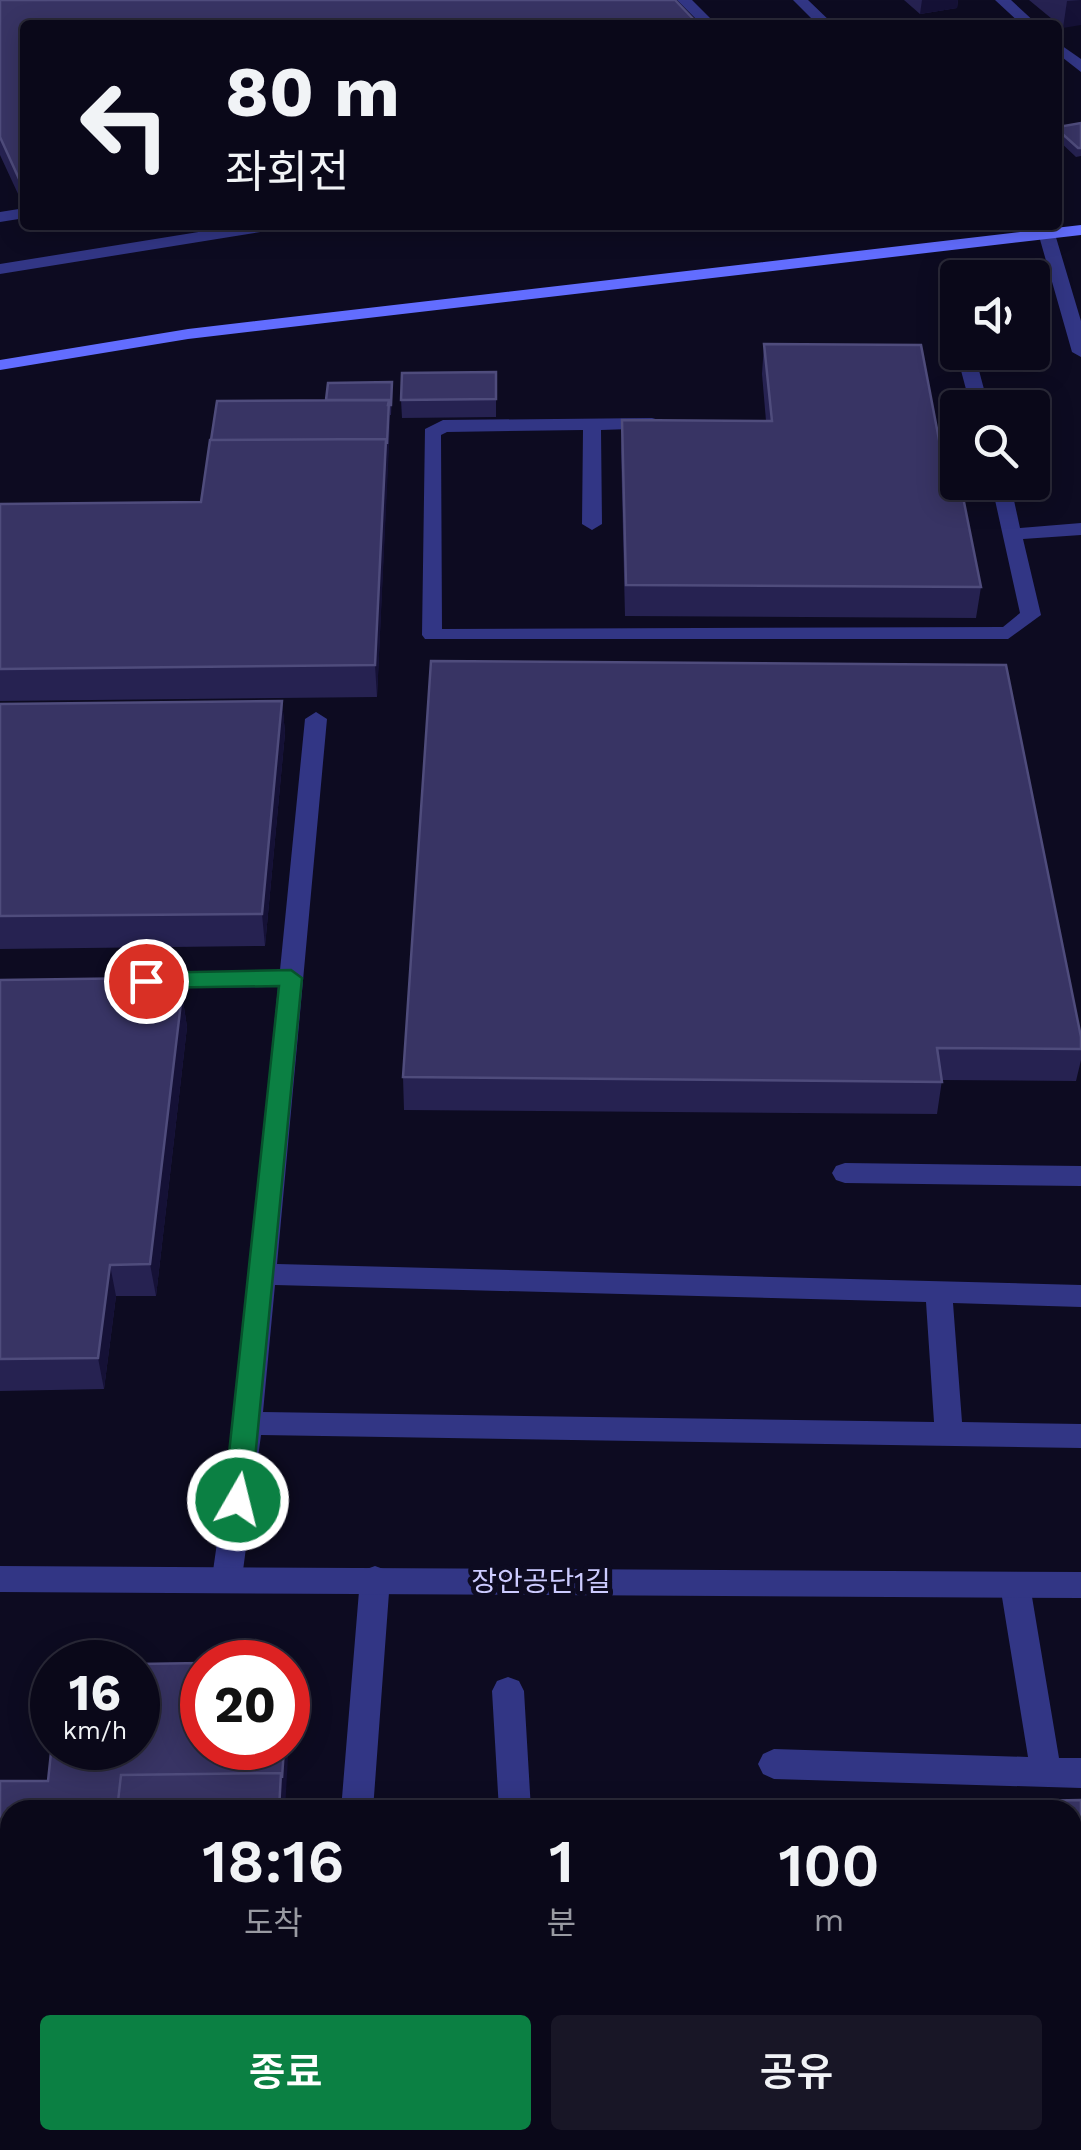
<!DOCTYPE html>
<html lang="ko">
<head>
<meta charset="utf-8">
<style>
  :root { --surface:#0a0819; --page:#181626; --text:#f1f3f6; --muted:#999aa2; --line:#2a2938; --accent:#0b8043 }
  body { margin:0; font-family:"Work Sans","Noto Sans KR",sans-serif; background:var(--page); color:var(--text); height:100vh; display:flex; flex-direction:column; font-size:38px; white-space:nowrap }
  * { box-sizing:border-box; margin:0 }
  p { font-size:32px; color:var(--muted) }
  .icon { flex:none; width:55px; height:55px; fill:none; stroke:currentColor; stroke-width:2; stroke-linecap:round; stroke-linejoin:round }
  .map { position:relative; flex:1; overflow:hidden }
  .drawer { position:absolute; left:0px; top:1800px; width:1082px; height:350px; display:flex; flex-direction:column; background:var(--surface); border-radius:30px 30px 0 0; box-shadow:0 5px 25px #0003,0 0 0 2px var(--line) }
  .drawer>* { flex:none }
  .banner { position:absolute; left:20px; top:20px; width:1042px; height:210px; border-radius:10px; box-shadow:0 5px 25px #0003,0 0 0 2px var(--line); background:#0a0819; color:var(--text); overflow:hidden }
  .controls { position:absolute; left:940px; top:260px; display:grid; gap:20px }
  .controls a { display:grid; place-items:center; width:110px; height:110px; border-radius:10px; background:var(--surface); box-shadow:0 5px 25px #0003,0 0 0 2px var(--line); font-size:50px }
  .speed { position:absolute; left:30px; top:1640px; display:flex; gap:20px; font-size:50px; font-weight:700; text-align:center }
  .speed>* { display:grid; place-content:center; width:130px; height:130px; border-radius:50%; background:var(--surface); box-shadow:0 5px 25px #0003,0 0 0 2px var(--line); line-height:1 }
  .speed small { font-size:25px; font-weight:400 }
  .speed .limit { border:15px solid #d22; background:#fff; color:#111 }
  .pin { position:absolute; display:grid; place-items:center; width:85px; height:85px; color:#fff; margin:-42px; border:5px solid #fff; border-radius:50%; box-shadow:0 2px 10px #0007 }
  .me { position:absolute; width:110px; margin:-55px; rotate:8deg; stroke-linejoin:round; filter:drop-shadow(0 0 8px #0008) }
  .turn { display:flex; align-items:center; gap:35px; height:210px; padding:0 40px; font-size:45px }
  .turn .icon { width:130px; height:130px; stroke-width:2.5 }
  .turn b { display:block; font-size:70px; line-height:85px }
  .eta { display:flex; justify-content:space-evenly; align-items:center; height:170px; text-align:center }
  .eta b { font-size:60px; font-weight:600; line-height:70px }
  .primary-button { display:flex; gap:20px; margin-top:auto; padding:20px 40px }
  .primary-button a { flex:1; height:115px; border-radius:10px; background:var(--accent); color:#fff; font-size:40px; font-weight:600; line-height:115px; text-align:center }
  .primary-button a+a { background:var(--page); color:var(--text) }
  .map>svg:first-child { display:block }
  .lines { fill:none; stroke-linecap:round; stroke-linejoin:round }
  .service { fill:#323685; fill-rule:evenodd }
  .minor { fill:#323685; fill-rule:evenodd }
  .secondary { fill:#626dff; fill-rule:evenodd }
  .wall { fill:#262251 }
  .shaded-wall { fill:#151136 }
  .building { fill:#383464; stroke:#4f4c7c; stroke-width:2.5 }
  .route { fill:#0b8043; stroke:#07532c; stroke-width:2.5 }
  .labels { text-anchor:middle; stroke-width:10; stroke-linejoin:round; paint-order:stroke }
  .street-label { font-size:28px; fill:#cccbff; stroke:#0d0b21 }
</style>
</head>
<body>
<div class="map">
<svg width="1081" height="2150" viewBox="0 0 1081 2150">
  <rect width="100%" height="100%" fill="#0d0b21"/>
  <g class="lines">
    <path class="service" d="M 677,0 L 692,0 L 717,25 L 702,25 Z
      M 995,0 L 1011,0 L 1038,25 L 1022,25 Z
      M 1058,43 L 1081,59 L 1081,72 L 1058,54 Z
      M 25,208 L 25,218 L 0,222 L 0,212 Z
      M 242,225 L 281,225 L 273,230 L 0,274 L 0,264 Z
      M 968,358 L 977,363 L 989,408 L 971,408 L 959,363 Z
      M 652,418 L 659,420 L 659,428 L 601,430 L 602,524 L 592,530 L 582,524 L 583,430 L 447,432 L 441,435 L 442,629 L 1003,627 L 1020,613 L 991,482 L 1010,482 L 1020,528 L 1081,523 L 1081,535 L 1023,539 L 1041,615 L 1008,639 L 425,639 L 422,635 L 425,429 L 443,420 Z
      M 316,712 L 327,719 L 277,1264 L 1081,1285 L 1081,1307 L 953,1303 L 962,1422 L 1081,1424 L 1081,1448 L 261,1435 L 242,1578 L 238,1587 L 227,1591 L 216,1587 L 212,1578 L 234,1423 L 278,987 L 116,989 L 104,981 L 116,973 L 280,970 L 305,719 ZM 275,1285 L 926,1302 L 934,1422 L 263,1412 Z
      M 845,1163 L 1081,1166 L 1081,1186 L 845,1183 L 836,1180 L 832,1173 L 836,1166 Z
      M 375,1566 L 386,1570 L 390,1579 L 373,1810 L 341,1810 L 360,1579 L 364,1570 Z
      M 1015,1572 L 1026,1576 L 1030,1585 L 1059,1758 L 1081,1758 L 1081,1788 L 774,1779 L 763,1774 L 758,1764 L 763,1754 L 774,1749 L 1028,1757 L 1000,1585 L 1004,1576 Z
      M 508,1677 L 519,1681 L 524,1691 L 531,1810 L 499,1810 L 492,1691 L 497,1681 Z
      M 312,2140 L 348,2140 L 347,2150 L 311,2150 Z"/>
    <path class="minor" d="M 793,0 L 808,0 L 834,25 L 818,25 Z
      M 1030,225 L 1047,225 L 1055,234 L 1081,321 L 1081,357 L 1072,352 L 1039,236 Z
      M 0,1566 L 1081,1572 L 1081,1598 L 0,1592 Z"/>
    <path class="secondary" d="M 1081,225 L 1081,235 L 188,339 L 0,370 L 0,360 L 188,329 Z"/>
  </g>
  <path class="wall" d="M 0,0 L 25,209 L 0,155 Z
    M 904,0 L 958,0 L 957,8 L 920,14 Z
    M 1029,0 L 1081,0 L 1063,28 Z
    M 1081,123 L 1081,156 L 1076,157 L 1058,140 L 1058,127 Z
    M 764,344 L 948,487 L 981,587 L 976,618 L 625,616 L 621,451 L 622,420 L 766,421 L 762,374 Z
    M 496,372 L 496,417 L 402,418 L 401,400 Z
    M 392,392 L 391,415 L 390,415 L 377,697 L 0,701 L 0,504 L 201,502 L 326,400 Z
    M 282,701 L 285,733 L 265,946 L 0,949 L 0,704 Z
    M 149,978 L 151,995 L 182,994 L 187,1027 L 156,1296 L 116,1296 L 104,1389 L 0,1391 L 0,980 Z
    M 1081,1037 L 1081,1060 L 1076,1081 L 942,1080 L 937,1114 L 404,1110 L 403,1077 Z
    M 292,1687 L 10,1810 L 10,2140 L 264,2140 L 264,2150 L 79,2150 L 80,2142 L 0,2143 L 0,1781 L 48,1781 Z
    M 687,2140 L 1072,2140 L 1081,2150 L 688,2150 Z"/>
  <path class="shaded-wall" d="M 922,0 L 958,0 L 957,8 L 920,14 Z
    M 1081,0 L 1081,25 L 1063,28 L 1067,1 Z
    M 25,180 L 25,209 L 20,181 Z
    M 389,400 L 390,425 L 377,697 L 375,665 Z
    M 282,701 L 285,733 L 265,946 L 262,914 Z
    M 182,994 L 187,1027 L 156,1296 L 150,1264 Z
    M 110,1265 L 116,1296 L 104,1389 L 98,1358 Z
    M 289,1662 L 292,1687 L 285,1810 L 279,1810 L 284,1748 L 288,1748 Z
    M 257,2140 L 264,2140 L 264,2150 L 257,2150 Z"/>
  <path class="building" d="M 0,0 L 675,0 L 699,25 L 25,25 L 25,180 L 20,181 L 0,137 Z
    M 1081,123 L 1081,148 L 1078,148 L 1058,130 L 1058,127 Z
    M 764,344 L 921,345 L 948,487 L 961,487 L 981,587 L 626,585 L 622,420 L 772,421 Z
    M 496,372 L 496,399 L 401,400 L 402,373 Z
    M 392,382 L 391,405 L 388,405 L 389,400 L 326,400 L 328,383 Z
    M 389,400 L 387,444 L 386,439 L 211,440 L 217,401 Z
    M 386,439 L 375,665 L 0,669 L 0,504 L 201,502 L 210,440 Z
    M 431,661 L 1006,665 L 1081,1037 L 1081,1049 L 937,1048 L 942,1082 L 403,1077 Z
    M 282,701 L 262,914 L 0,916 L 0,704 Z
    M 149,978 L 147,995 L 182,994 L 150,1264 L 110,1265 L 98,1358 L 0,1359 L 0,980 Z
    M 202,1663 L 202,1748 L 284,1748 L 282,1778 L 281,1773 L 121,1775 L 117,1810 L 10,1810 L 10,2122 L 0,2122 L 0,1781 L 48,1781 L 52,1743 L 52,1748 L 138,1748 L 138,1664 Z
    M 281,1773 L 279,1810 L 117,1810 L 121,1775 Z
    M 1081,1800 L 1081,2150 L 692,2150 L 692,2140 L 1072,2140 L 1072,1810 L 671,1810 L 671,1808 Z
    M 80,2140 L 257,2140 L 257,2150 L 79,2150 Z"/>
  <path class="route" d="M 291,970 L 302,978 L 251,1500 L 247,1508 L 238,1512 L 228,1508 L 224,1500 L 279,986 L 146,988 L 135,981 L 146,973 Z"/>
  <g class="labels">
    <g class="street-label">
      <text x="541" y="1591">장안공단1길</text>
    </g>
  </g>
</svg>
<div class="controls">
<a><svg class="icon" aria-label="sound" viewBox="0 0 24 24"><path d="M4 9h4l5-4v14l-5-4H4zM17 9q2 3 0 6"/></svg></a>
<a><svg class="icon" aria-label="search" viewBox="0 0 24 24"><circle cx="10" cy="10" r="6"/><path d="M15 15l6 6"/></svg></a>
</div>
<div class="speed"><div>16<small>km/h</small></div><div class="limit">20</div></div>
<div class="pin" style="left:146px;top:981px;background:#d93025"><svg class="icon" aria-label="arrive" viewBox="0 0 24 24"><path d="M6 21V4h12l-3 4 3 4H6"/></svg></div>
<svg class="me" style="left:238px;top:1500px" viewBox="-20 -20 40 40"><circle r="17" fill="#0b8043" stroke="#fff" stroke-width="3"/><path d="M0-11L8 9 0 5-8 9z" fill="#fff"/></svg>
<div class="banner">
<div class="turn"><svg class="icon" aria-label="left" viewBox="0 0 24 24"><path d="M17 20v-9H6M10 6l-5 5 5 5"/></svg><div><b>80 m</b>좌회전</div></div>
</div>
<section class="drawer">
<div class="eta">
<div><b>18:16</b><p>도착</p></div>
<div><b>1</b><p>분</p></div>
<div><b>100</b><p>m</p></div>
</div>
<div class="primary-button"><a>종료</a><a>공유</a></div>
</section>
</div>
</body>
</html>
